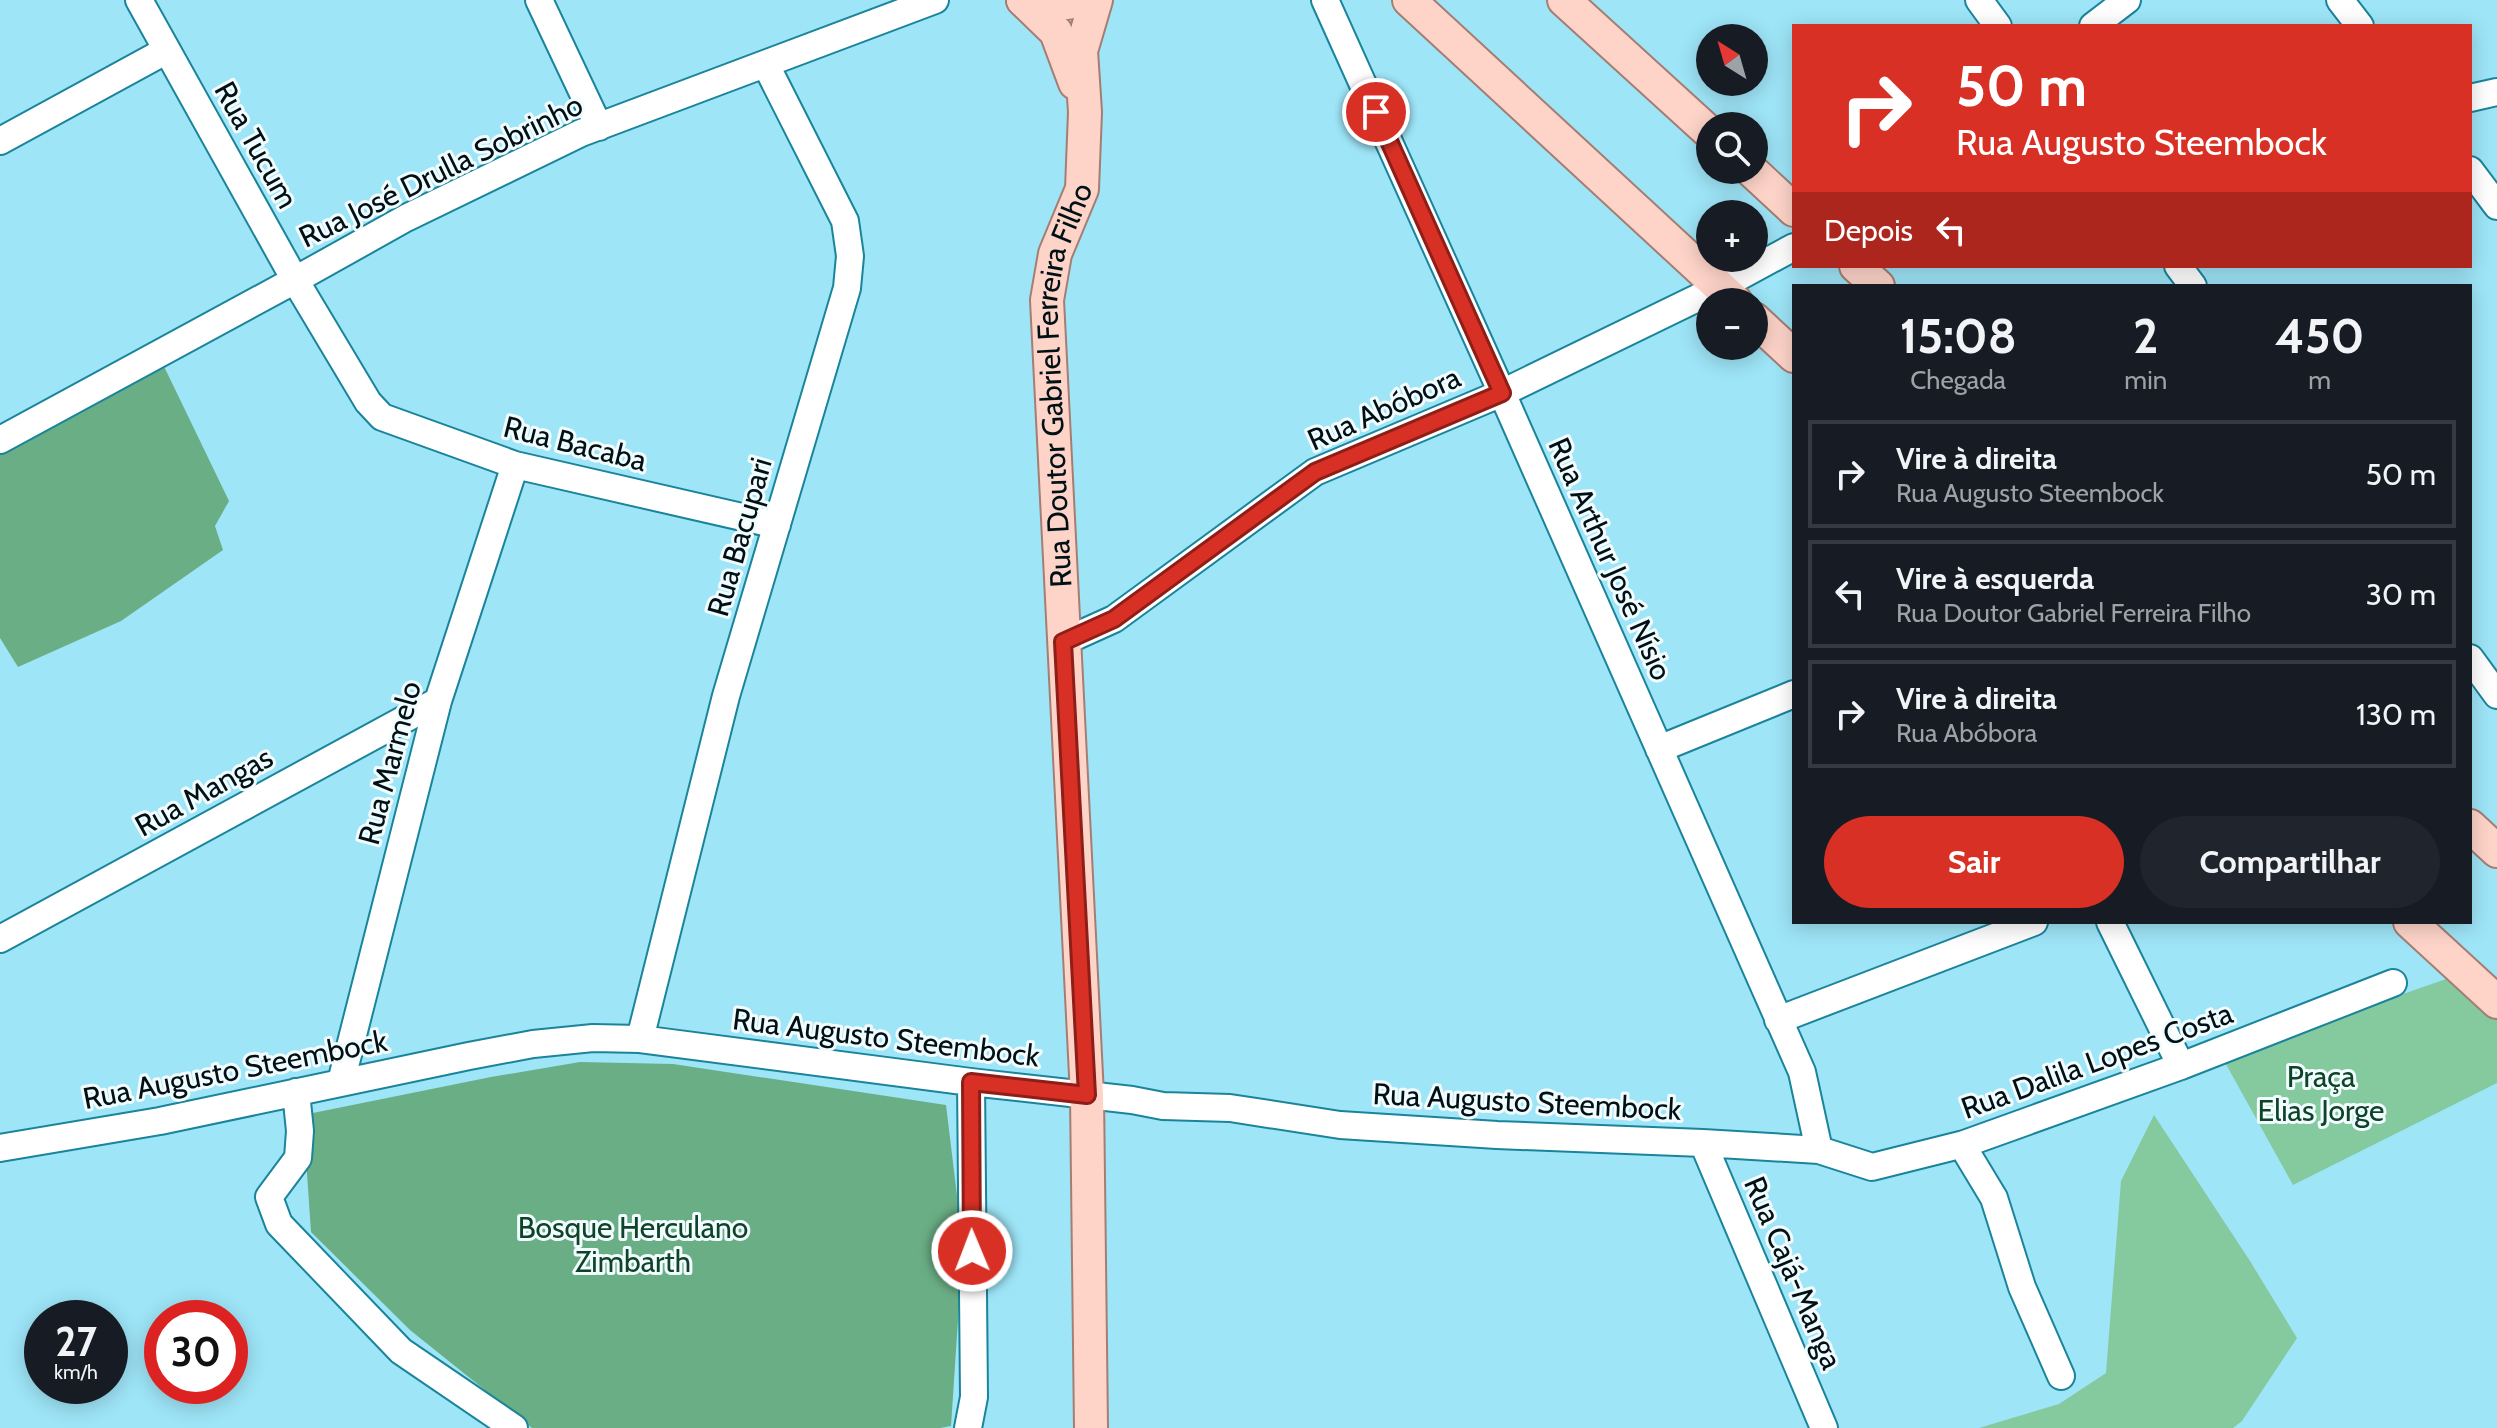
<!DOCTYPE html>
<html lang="pt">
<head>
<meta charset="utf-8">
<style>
  :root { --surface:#171b24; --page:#20242c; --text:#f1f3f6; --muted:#9ea1a6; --line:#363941; --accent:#d93025 }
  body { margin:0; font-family:Cabin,sans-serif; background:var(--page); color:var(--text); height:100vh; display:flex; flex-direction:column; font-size:30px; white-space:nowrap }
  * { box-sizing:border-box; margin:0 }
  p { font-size:26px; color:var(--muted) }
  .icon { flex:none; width:44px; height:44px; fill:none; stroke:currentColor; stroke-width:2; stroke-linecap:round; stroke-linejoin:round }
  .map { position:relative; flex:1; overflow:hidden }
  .details { position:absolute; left:1792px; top:284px; width:680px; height:640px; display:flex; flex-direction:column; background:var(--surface); border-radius:0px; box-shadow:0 4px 20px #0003 }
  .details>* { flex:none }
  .banner { position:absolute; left:1792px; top:24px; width:680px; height:244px; border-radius:0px; box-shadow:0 4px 20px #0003; background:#d93025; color:#fff; overflow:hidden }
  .needle { width:52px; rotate:323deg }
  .buttons { position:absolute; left:1696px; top:24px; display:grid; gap:16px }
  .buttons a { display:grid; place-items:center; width:72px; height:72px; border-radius:50%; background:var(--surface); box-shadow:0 4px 20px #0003; font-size:40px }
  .speed { position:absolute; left:24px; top:1300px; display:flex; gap:16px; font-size:40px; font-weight:700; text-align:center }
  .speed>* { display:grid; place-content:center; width:104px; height:104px; border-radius:50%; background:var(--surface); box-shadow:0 4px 20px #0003; line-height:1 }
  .speed small { font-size:20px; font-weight:400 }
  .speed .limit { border:12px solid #d22; background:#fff; color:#111 }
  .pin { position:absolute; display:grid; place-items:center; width:68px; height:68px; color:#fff; margin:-34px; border:4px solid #fff; border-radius:50%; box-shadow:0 2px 8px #0007 }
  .me { position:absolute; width:88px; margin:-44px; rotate:359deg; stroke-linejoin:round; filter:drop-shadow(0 0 6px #0008) }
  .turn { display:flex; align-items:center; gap:28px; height:168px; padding:0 32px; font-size:36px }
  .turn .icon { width:104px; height:104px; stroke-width:2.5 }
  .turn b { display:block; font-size:56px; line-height:68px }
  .then { display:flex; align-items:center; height:76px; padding:0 32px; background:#0003; gap:16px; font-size:30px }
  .eta { display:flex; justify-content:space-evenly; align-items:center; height:136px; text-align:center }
  .eta b { font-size:48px; font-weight:700; line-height:56px }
  .primary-button { display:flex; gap:16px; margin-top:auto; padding:16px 32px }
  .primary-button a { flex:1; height:92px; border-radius:48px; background:var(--accent); color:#fff; font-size:32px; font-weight:700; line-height:92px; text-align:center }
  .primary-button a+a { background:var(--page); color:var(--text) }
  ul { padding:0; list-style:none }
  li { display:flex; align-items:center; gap:24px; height:108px; margin:0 16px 12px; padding:0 16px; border:4px solid var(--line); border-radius:0px }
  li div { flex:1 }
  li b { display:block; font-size:30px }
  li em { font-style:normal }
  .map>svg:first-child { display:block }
  .green { fill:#85c99f }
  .forest { fill:#6aae85 }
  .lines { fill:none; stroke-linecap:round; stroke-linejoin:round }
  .minor-casing { stroke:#1a849a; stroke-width:30 }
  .major-casing { stroke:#a47e73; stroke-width:36 }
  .minor { stroke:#fff; stroke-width:26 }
  .major { stroke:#fed4c9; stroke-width:32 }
  .route-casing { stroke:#8d1f18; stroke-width:20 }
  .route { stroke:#d93025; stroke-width:14 }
  .labels { text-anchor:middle; stroke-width:6; stroke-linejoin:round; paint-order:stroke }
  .street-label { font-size:30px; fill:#001116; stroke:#f2fbfd }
  .park-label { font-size:30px; fill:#0d4428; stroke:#f2fbfd }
</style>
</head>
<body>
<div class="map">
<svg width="2497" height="1428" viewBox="0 0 2497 1428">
  <rect width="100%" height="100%" fill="#9ee5f8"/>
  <path class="green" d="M 2449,978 L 2497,1016 L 2497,1083 L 2293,1185 L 2222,1057 Z
    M 2154,1115 L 2250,1261 L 2297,1338 L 2242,1421 L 2233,1428 L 1979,1428 L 2059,1404 L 2106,1373 L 2121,1181 Z"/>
  <path class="forest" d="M 158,354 L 229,501 L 215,526 L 223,550 L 121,621 L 18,667 L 0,638 L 0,440 Z
    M 580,1062 L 673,1064 L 946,1105 L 963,1245 L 951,1426 L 940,1428 L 532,1428 L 410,1330 L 311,1232 L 303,1115 L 491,1077 Z"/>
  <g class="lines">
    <defs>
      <path id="minor" d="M 139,0 L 295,280 L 368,402 L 382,417 L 515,465 L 777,525
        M 539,0 L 599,127
        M 1325,0 L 1502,393 L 1802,1072 L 1819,1150
        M 1979,0 L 1998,26
        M 2340,0 L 2360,26
        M 2093,26 L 2127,0
        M 2470,98 L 2497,92
        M 0,141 L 167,50
        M 2470,170 L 2497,206
        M 2178,266 L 2193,286
        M 0,440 L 295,280 L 406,218 L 581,133 L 935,0
        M 1063,642 L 1114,619 L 1315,472 L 1502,393 L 1720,287 L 1794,247
        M 2470,658 L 2497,695
        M 1659,749 L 1794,694
        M 2110,922 L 2181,1066
        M 0,939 L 438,701
        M 1778,1020 L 2034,922
        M 640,1039 L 726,696 L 847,288 L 850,256 L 845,221 L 766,65
        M 341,1082 L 438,701 L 515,465
        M 296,1092 L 300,1131 L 298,1158 L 269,1197 L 279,1224 L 401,1351 L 514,1428
        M 1703,1143 L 1824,1428
        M 1964,1144 L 1968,1155 L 1994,1198 L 2022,1287 L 2061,1376
        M 0,1148 L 160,1121 L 469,1056 L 533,1044 L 593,1038 L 640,1039 L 971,1082 L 1132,1100 L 1163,1106 L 1230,1108 L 1340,1125 L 1497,1135 L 1703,1143 L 1819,1150 L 1872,1167 L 1964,1144 L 2181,1066 L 2393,983
        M 968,1428 L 974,1397 L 971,1082"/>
      <g id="major">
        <path d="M 1023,0 L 1056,32 L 1075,83"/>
        <path d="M 1023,0 C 1043,5 1059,6 1080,0"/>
        <path d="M 1409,0 L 1736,302"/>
        <path d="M 1564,0 L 1710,133"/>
        <path d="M 1751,170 L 1794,210"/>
        <path d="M 1856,266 L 1878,286"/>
        <path d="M 1754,319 L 1794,356"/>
        <path d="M 2470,826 L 2497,851"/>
        <path d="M 2410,922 L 2497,1002"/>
        <path id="s1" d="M 1091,1428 L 1087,1095 L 1047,300 L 1055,254 L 1082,189 L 1085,112 L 1081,51 L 1096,0"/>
      </g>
    </defs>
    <use href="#minor" class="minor-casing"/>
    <use href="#major" class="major-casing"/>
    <use href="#minor" class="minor"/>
    <use href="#major" class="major"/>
  </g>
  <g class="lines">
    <defs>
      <path id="route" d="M 972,1251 L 971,1082 L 1087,1095 L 1063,642 L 1114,619 L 1315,472 L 1502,393 L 1376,112"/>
    </defs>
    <use href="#route" class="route-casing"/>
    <use href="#route" class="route"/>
  </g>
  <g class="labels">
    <g class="street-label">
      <text transform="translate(256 145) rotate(61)" y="10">Rua Tucum</text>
      <text transform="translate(441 171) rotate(-26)" y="10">Rua José Drulla Sobrinho</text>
      <text dy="10" stroke="none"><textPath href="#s1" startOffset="1046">Rua Doutor Gabriel Ferreira Filho</textPath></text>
      <text transform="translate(1384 409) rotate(-24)" y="10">Rua Abóbora</text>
      <text transform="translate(575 444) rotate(14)" y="10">Rua Bacaba</text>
      <text transform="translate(740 537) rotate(-74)" y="10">Rua Bacupari</text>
      <text transform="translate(1610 559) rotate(66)" y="10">Rua Arthur José Nísio</text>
      <text transform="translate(390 763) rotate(-75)" y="10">Rua Marmelo</text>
      <text transform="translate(204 792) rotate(-29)" y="10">Rua Mangas</text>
      <text transform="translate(886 1038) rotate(7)" y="10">Rua Augusto Steembock</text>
      <text transform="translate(2097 1061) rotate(-20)" y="10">Rua Dalila Lopes Costa</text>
      <text transform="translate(235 1070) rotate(-11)" y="10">Rua Augusto Steembock</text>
      <text transform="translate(1527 1102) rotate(3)" y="10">Rua Augusto Steembock</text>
      <text transform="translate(1793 1273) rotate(67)" y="10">Rua Cajá-Manga</text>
    </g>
    <g class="park-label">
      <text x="2321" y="1087">Praça<tspan x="2321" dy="34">Elias Jorge</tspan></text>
      <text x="633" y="1238">Bosque Herculano<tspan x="633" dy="34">Zimbarth</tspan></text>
    </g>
  </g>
</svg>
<div class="buttons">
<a><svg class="needle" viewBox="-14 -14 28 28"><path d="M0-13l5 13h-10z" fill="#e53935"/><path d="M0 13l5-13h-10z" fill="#9ea1a6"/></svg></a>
<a><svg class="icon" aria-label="search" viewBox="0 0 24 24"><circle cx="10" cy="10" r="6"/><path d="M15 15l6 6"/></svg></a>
<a>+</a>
<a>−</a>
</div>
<div class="speed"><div>27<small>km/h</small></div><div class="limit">30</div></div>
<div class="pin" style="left:1376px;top:112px;background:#d93025"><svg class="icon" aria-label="arrive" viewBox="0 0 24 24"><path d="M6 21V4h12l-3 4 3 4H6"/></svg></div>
<svg class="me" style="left:972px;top:1251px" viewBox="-20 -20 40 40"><circle r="17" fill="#d93025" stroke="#fff" stroke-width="3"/><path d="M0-11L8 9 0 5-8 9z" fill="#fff"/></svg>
<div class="banner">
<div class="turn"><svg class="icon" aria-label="right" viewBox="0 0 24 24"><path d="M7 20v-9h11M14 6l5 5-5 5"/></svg><div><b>50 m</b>Rua Augusto Steembock</div></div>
<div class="then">Depois<svg class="icon" aria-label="left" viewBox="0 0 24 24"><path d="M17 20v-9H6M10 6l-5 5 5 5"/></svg></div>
</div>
<section class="details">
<div class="eta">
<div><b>15:08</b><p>Chegada</p></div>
<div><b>2</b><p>min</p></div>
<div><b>450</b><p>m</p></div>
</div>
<ul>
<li><svg class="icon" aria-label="right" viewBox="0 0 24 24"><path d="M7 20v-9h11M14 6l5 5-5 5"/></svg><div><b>Vire à direita</b><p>Rua Augusto Steembock</p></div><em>50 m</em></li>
<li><svg class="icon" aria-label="left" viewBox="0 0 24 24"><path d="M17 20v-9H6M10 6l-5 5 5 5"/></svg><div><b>Vire à esquerda</b><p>Rua Doutor Gabriel Ferreira Filho</p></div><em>30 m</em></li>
<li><svg class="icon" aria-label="right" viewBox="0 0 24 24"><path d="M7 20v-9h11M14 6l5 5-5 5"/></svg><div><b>Vire à direita</b><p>Rua Abóbora</p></div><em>130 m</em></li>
</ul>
<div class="primary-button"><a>Sair</a><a>Compartilhar</a></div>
</section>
</div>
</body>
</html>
